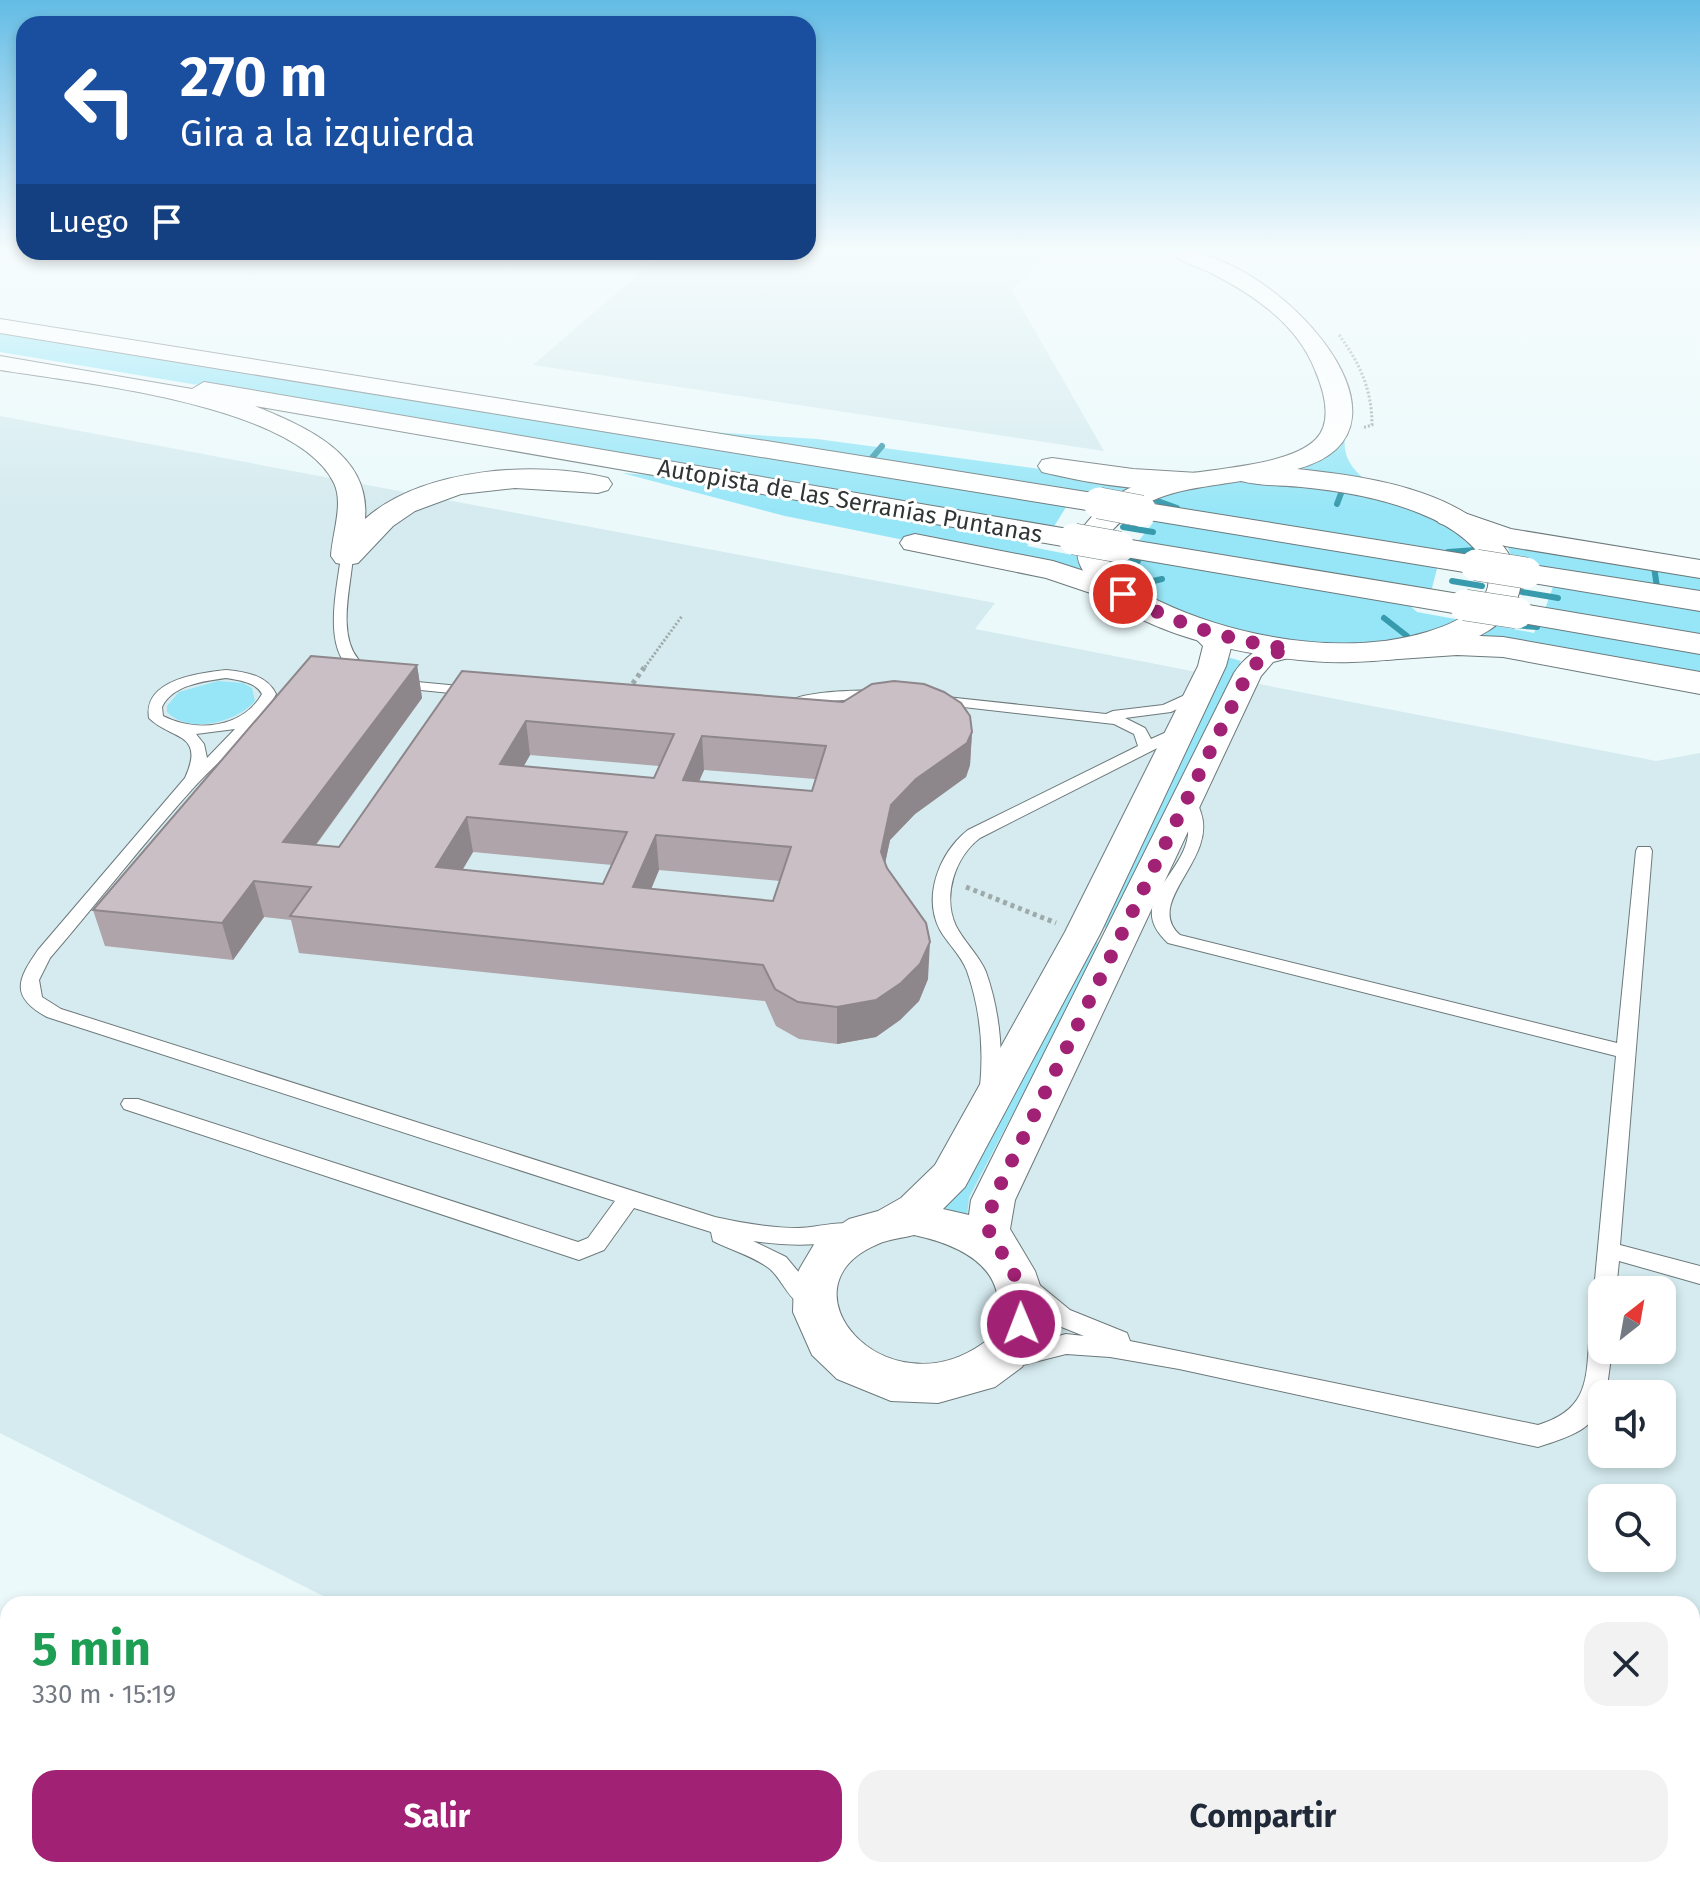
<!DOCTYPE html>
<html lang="es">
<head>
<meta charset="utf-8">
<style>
  :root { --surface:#fff; --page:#f2f2f3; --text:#1f2937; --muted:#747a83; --accent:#a12274 }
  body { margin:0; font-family:"Fira Sans",sans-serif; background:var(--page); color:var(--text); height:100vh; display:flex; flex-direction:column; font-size:30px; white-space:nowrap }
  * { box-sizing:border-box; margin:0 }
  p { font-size:26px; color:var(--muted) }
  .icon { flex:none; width:44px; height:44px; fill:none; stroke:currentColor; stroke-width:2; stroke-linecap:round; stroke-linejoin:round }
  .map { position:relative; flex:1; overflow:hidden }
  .side { position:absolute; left:0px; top:1596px; width:1700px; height:282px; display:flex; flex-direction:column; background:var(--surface); border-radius:24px 24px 0 0; box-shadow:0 4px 12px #0003 }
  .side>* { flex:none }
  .top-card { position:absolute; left:16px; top:16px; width:800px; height:244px; border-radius:24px; box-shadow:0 4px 12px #0003; background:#1a4fa0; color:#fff; overflow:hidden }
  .needle { width:52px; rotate:31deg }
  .buttons { position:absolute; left:1588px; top:1276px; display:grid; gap:16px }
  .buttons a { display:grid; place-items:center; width:88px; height:88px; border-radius:16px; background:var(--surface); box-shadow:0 4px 12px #0003; font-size:40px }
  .pin { position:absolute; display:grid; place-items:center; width:68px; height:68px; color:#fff; margin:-34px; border:4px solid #fff; border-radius:50%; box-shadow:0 2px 8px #0007 }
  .me { position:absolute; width:88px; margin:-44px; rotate:359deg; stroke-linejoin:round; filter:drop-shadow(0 0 6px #0008) }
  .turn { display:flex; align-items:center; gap:28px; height:168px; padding:0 32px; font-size:36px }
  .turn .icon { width:104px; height:104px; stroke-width:2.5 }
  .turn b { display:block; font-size:56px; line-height:68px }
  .then { display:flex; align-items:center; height:76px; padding:0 32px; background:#0003; gap:16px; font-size:30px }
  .round { display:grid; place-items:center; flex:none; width:84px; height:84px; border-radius:24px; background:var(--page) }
  .overview { display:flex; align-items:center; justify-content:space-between; height:136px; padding:0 32px }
  h1 { font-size:48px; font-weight:700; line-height:60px; color:#1e9e55 }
  .cta { display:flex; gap:16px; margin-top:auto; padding:16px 32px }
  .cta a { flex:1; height:92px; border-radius:24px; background:var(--accent); color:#fff; font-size:32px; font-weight:700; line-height:92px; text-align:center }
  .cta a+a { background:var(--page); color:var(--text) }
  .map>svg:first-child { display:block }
  .built { fill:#d5ebef; fill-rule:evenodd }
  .green { fill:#96e6f7 }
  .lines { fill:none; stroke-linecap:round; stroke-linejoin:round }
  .stream { stroke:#389bad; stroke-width:6 }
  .service-casing { stroke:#6d797b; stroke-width:2 }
  .minor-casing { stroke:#6d797b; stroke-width:2 }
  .primary-casing { stroke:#6d797b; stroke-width:2 }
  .trunk-casing { stroke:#6d797b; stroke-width:2 }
  .path-far1 { stroke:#9ea9aa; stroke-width:3; stroke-dasharray:2 2; stroke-linecap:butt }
  .path { stroke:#9ea9aa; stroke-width:5; stroke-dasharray:4 4; stroke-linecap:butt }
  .service { fill:#fff; fill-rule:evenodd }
  .minor { fill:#fff; fill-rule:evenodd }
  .primary { fill:#fff; fill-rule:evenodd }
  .trunk { fill:#fff; fill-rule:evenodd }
  .trunk-bridge-casing { stroke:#6d797b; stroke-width:32; stroke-linecap:butt }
  .trunk-bridge { stroke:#fff; stroke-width:31 }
  .wall { fill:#aea4a9; fill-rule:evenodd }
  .shaded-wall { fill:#8d868a }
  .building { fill:#cabfc5; stroke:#8d868a; stroke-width:2; fill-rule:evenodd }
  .route { stroke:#a12274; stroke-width:14; stroke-dasharray:0 25.2 }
  .labels { text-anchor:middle; stroke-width:6; stroke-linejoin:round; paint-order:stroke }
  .far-street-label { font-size:24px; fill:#303536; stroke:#fff }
</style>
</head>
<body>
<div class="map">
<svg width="1700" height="1877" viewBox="0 0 1700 1877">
  <rect width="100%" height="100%" fill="#ebf9fb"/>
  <path class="built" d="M 808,250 L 1048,250 L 1012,291 L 1104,451 L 533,365 L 664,252 Z
    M 0,416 L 995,603 L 975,629 L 1656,761 L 1700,753 L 1700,1817 L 1692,1814 L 1692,1604 L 339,1604 L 0,1433 ZM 1602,1290 L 1662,1290 L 1662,1350 L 1602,1350 ZM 1602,1394 L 1662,1394 L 1662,1454 L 1602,1454 ZM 1602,1498 L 1662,1498 L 1662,1558 L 1602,1558 Z"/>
  <path class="green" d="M 1184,250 C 1196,251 1207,258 1218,263 C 1270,286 1324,327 1343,383 C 1358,429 1322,451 1374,486 L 1266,473 C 1288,467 1323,458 1335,437 C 1355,400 1320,341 1293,316 C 1261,287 1223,268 1184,250 Z
    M 0,329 L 1068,504 L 1053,528 L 0,352 Z
    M 709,432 L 817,439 L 1137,482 L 1127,491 L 1072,493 L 699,435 Z
    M 622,473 L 649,475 L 1013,537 L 1030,542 L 1027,546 L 1087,558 L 1102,580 L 785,516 Z
    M 1247,480 C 1326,481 1416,496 1477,549 L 1431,552 L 1172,509 L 1156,496 L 1221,482 Z
    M 1156,519 L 1438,565 L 1431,592 L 1137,543 Z
    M 1511,544 L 1700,573 L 1700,596 L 1552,575 L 1511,555 L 1508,548 Z
    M 1136,558 L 1409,605 L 1417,612 L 1461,620 C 1448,625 1435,631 1421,635 C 1329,658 1171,641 1109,561 L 1132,563 Z
    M 1554,584 L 1700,608 L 1700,637 L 1544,612 Z
    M 1488,624 L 1534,633 L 1537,626 L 1700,653 L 1700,680 L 1461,638 Z
    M 1227,657 L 1241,661 L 1110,929 L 1099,926 Z
    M 218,681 L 243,683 L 252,688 L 255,701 C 237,722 189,735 167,712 L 167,706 L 179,692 Z
    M 1092,941 L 1102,944 L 969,1197 L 967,1216 L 945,1208 L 956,1193 Z"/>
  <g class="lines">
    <path class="stream" d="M 871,459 L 882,446
      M 1152,499 L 1177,508
      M 1337,504 L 1343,488
      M 1123,527 L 1153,532
      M 1448,552 L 1476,550
      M 1113,560 L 1138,561
      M 1654,567 L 1657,587
      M 1452,581 L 1482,586
      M 1136,585 L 1162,579
      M 1522,592 L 1558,598
      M 1384,618 L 1407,636
      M 1513,625 L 1537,627"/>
    <defs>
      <path id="service" d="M 347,552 L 353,556 C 351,586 337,633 358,659 C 362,664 368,668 372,673 L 365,677 C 318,662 337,591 341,556 Z
        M 226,670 C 246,672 267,675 276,694 C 257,731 224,755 196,785 C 145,841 99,901 50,958 L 39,980 L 42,997 L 61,1009 L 715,1217 C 742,1223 770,1228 798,1228 C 816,1228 839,1220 856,1225 L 859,1231 L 856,1237 C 823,1247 787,1246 753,1241 L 786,1257 L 816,1293 L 819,1299 L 816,1305 C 793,1313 785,1282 770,1269 C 755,1257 731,1250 713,1241 L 711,1232 L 634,1208 L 604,1250 L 579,1260 L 124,1109 L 121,1104 L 124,1099 L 138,1099 L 578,1242 L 588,1238 L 615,1201 L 47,1017 C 10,997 17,980 38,950 L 185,778 C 206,732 171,740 149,718 C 143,680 198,673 226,670 ZM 226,678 C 238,680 256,682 262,694 C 243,728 196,733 163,716 L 162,707 C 172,685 204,681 226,678 ZM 235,729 L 207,758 L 204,744 L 196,734 Z
        M 396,680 L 470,687 L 477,691 L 470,695 L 391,687 L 389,684 Z
        M 880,690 L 885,691 L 885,697 L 830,701 L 791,708 L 784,704 C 802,690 856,691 880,690 Z
        M 1196,690 L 1201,691 L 1201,697 L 1171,712 L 1125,718 L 1145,728 L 1151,739 L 1180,726 L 1188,731 L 1185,734 L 980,838 C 955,857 942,896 956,926 C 964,942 979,955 986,972 C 999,1009 1003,1048 1000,1087 L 997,1092 L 983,1092 L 980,1087 C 984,1048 980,1008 967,971 C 961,955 948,944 940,930 C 922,896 940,852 968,830 L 1138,746 L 1134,734 L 1114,724 L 937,704 L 930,700 L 937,696 L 1106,714 L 1113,711 L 1163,705 Z
        M 1187,793 C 1196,796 1198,804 1201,813 C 1217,860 1143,902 1180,935 L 1617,1043 L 1636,851 L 1638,847 L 1650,847 L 1652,851 L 1620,1245 L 1700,1266 L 1700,1284 L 1619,1261 L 1616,1290 L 1602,1290 L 1602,1298 L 1597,1296 L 1594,1290 L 1616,1056 L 1168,943 C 1124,903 1183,876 1188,835 C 1189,822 1183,810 1179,798 Z
        M 1028,1279 L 1036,1282 L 1070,1310 L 1127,1333 L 1130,1341 L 1538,1425 C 1591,1409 1586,1377 1590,1329 L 1594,1322 L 1602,1320 L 1602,1350 L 1612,1350 L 1606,1394 L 1602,1394 C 1602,1429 1565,1438 1538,1447 L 1179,1369 L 1110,1357 L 1066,1354 L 1007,1369 L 999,1366 L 995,1359 L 999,1352 L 1066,1334 L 1084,1336 L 1054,1324 L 1020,1294 L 1017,1288 L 1020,1282 Z"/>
      <path id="minor" d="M 1203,624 L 1213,626 L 1232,644 L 1226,666 L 1101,932 L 965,1187 L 943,1209 L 969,1215 L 971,1200 L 1234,673 C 1248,652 1273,636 1300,643 L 1304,649 L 1300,655 L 1273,662 L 1261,676 L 1015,1200 L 1010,1229 L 1035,1271 L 1045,1300 L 1044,1328 L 1022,1367 L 995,1387 L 938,1403 L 891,1401 L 837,1379 L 812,1355 L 793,1312 L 794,1281 L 800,1268 L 816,1241 L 849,1219 L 878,1211 L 901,1198 L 935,1165 L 1065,932 L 1198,666 L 1203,646 L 1189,632 L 1193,626 ZM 914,1235 C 955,1244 1003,1263 998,1313 C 997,1326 994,1336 982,1344 C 885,1412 775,1287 878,1244 C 889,1239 903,1238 914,1235 Z"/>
      <path id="primary" d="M 1169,250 C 1267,244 1442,430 1297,469 C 1373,477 1484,492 1518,571 C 1528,594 1506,620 1488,631 C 1449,654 1397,661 1352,662 C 1282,665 1114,637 1081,567 C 1076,558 1077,547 1076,537 C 1092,514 1108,497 1134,486 C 1180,467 1284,472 1316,439 C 1333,421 1324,391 1315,370 C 1297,324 1254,295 1211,273 C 1198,267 1177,261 1169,250 ZM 1241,481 C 1260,486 1281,485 1301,487 C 1341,491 1382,498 1419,513 C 1495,543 1524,603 1427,632 C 1345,657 1237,638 1161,602 C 1145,594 1122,584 1112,567 C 1107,558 1107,547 1106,538 C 1142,491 1186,490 1241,481 Z"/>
      <path id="trunk" d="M 0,319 L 1099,494 L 1109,497 L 1114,503 L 1109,509 L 1099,512 L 0,333 Z
        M 0,356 L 192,389 L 204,382 L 1074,530 L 1085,533 L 1089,539 L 1085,545 L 1074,548 L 255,406 C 306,427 371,454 365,519 C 422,468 537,460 608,478 L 612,484 L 608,490 L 598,493 L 515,488 L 461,494 L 415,511 L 393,526 L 358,563 L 347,565 L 336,563 L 331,556 C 332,534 344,504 334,483 C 296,404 80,383 0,370 Z
        M 1052,458 L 1133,469 L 1198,473 L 1202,479 L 1198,485 C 1156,496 1084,482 1042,472 L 1038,466 L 1042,460 Z
        M 1141,502 L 1476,556 L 1487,558 L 1492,565 L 1487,572 L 1476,574 L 1131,517 L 1126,511 L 1131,505 Z
        M 1450,508 L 1511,529 L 1700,560 L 1700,578 L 1505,546 L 1439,523 L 1435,517 L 1439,511 Z
        M 915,534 L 1053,561 L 1134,587 L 1139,594 L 1134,601 L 1123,604 L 1046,578 L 904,549 L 900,543 L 904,537 Z
        M 1119,538 L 1465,595 L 1477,598 L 1481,605 L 1477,612 L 1465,615 L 1108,554 L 1104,547 L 1108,540 Z
        M 1526,564 L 1700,591 L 1700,611 L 1515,580 L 1510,573 L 1515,566 Z
        M 1517,603 L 1700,634 L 1700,654 L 1505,620 L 1500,613 L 1505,606 Z
        M 1457,635 L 1503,637 L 1700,672 L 1700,694 L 1503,657 L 1457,655 L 1384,660 L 1372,657 L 1367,650 L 1372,643 Z"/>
    </defs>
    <use href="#service" class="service-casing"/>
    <use href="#minor" class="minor-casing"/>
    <use href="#primary" class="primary-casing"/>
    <use href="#trunk" class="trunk-casing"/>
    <path class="path-far1" d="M 1339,335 C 1360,363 1372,390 1372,425 L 1362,428
      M 645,667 L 682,616"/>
    <path class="path" d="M 628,690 L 646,665
      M 966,887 L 1056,923"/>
    <use href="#service" class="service"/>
    <use href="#minor" class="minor"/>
    <use href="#primary" class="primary"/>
    <use href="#trunk" class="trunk"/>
    <defs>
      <path id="trunk-bridge" d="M 1099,503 L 1141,511
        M 1074,539 L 1119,547
        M 1476,565 L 1526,573
        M 1465,605 L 1517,613"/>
    </defs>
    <use href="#trunk-bridge" class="trunk-bridge-casing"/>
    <use href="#trunk-bridge" class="trunk-bridge"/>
  </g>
  <path class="wall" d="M 417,665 L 422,698 L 316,845 L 339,847 L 462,671 L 972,732 L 970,765 L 966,777 L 915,814 L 890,840 L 885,863 L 928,979 L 919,1001 L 900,1020 L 876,1037 L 837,1044 L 799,1039 L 776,1026 L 765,1001 L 299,953 L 291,920 L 264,917 L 233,960 L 105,946 L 93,910 ZM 530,755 L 659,766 L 654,778 L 524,766 ZM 704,770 L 815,779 L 812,791 L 699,781 ZM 473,852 L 612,865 L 603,884 L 462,870 ZM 659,870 L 780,881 L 773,901 L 651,889 Z"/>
  <path class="shaded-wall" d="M 417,665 L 422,698 L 292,877 L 283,842 Z
    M 526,721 L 530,755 L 505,798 L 500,764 Z
    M 972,732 L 970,765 L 966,777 L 915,814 L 890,840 L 880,887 L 881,852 L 891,805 L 916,779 Z
    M 702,736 L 704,770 L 685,814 L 683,780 Z
    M 467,817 L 473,852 L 443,903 L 436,867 Z
    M 656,835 L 659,870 L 637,923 L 633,887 Z
    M 254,881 L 264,917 L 233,960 L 222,923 Z
    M 930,942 L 928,979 L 919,1001 L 900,1020 L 876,1037 L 837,1044 L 837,1007 Z"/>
  <path class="building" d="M 311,656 L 417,665 L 283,842 L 339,847 L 462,671 L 843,702 L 872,684 L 894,681 L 924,684 L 944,692 L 961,703 L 970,716 L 972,732 L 967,743 L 916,779 L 891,805 L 881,852 L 887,868 L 926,923 L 930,942 L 920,964 L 901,983 L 876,1000 L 837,1007 L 798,1002 L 775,989 L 763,965 L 290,916 L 311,887 L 254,881 L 222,923 L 93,910 ZM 526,721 L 674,734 L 654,778 L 500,764 ZM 702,736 L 826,746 L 812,791 L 683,780 ZM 467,817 L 627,832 L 603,884 L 436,867 ZM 656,835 L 791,847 L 773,901 L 633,887 Z"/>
  <linearGradient id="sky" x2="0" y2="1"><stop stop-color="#63bce5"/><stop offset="0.49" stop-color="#f6fcfd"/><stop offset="1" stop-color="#f6fcfd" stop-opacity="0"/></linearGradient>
  <rect width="1700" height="512" fill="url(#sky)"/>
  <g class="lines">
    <path class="route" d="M 1021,1324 C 1027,1281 1007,1265 988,1229 L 993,1200 L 1248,673 L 1263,656 L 1290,649 C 1229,640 1176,625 1123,594"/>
  </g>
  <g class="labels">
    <g class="far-street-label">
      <text transform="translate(850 501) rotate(10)" y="8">Autopista de las Serranías Puntanas</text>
    </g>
  </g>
</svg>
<div class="buttons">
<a><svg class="needle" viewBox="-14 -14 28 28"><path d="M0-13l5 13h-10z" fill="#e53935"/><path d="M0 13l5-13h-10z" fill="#747a83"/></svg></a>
<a><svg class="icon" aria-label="sound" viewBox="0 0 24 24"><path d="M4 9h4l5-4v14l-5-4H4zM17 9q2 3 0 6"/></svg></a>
<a><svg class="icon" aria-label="search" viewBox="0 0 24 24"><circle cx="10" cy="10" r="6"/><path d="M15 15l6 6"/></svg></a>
</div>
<div class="pin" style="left:1123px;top:594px;background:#d93025"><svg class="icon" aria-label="arrive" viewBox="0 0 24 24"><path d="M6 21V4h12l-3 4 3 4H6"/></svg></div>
<svg class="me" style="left:1021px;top:1324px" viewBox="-20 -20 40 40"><circle r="17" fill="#a12274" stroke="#fff" stroke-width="3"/><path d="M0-11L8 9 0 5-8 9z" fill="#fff"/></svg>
<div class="top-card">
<div class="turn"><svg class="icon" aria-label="left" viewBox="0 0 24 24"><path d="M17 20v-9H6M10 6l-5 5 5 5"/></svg><div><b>270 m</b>Gira a la izquierda</div></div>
<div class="then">Luego<svg class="icon" aria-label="arrive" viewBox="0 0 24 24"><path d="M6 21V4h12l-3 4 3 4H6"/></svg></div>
</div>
<section class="side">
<div class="overview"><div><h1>5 min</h1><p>330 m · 15:19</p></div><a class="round"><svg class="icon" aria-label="close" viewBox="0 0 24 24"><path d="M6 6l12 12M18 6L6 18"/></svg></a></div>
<div class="cta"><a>Salir</a><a>Compartir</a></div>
</section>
</div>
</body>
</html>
